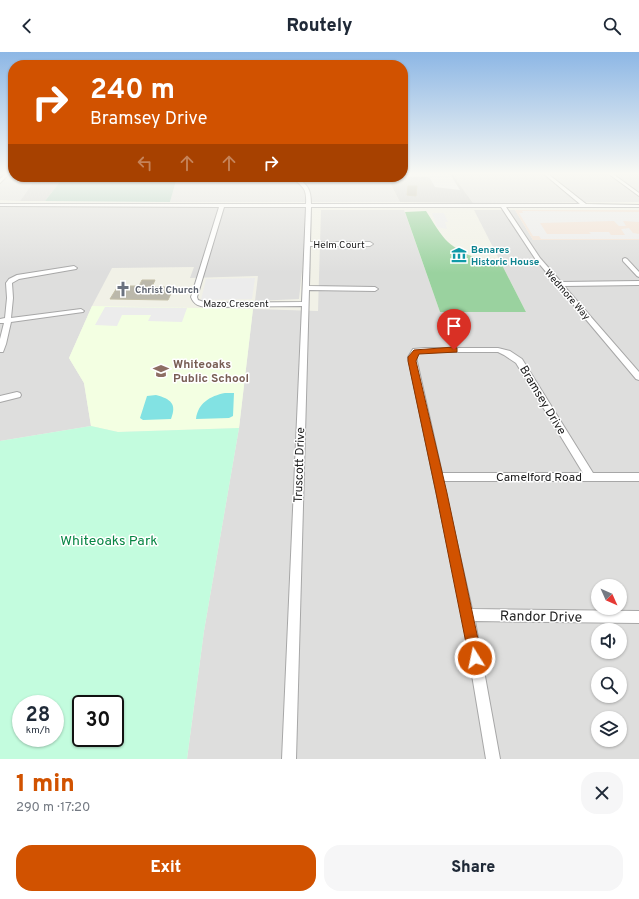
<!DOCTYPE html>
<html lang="en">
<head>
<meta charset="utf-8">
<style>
  :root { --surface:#fff; --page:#f6f6f7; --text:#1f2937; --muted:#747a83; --accent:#d15200 }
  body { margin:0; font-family:Overpass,sans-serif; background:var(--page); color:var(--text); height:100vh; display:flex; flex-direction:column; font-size:15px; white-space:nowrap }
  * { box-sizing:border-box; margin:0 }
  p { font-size:13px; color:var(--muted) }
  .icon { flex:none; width:22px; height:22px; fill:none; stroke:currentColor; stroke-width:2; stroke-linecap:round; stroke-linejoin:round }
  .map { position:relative; height:707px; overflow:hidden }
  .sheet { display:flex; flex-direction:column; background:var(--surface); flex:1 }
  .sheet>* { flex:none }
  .guide { position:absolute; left:8px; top:8px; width:400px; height:122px; border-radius:16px; box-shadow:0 1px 3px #0004; background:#d15200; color:#fff; overflow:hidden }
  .needle { width:26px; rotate:135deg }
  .tools { position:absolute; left:591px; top:527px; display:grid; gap:8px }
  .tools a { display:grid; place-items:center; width:36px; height:36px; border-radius:50%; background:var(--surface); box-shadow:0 1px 3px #0004; font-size:20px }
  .speed { position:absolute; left:12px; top:643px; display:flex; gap:8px; font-size:20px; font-weight:700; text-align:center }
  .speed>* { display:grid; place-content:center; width:52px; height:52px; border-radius:50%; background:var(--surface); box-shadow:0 1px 3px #0004; line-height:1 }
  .speed small { font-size:10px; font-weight:400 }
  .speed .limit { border:2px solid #111; border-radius:6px; background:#fff; color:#111 }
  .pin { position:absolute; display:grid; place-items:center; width:34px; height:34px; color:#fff; margin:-41px -17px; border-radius:50% 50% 50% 0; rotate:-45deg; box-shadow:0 0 4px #0007 }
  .pin .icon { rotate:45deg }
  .me { position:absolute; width:44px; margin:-22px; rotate:350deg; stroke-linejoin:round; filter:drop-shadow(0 0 3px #0008) }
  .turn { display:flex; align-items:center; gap:14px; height:84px; padding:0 16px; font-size:18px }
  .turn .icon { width:52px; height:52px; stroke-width:2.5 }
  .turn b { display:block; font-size:28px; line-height:34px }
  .lanes { display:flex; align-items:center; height:38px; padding:0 16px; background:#0003; justify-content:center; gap:20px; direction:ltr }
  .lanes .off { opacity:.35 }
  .round { display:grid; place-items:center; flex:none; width:42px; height:42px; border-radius:16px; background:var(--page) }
  .summary { display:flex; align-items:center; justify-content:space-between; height:68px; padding:0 16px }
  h1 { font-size:24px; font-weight:800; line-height:30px; color:var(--accent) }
  .button { display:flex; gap:8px; margin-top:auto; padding:8px 16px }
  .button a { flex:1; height:46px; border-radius:16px; background:var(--accent); color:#fff; font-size:16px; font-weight:800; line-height:46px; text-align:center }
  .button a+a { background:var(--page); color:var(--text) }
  header { display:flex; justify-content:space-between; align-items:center; height:52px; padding:0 16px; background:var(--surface); font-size:18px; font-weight:800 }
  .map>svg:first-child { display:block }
  .residential { fill:#dededd; fill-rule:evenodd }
  .commercial { fill:#f2e2d6 }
  .education { fill:#f3ffe2 }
  .religious { fill:#cecece }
  .forest { fill:#9ad29f }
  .cemetery { fill:#a7cbbb }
  .park { fill:#c3fcde; fill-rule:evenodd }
  .pitch { fill:#82e2e3 }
  .parking { fill:#ececec }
  .building { fill:#bbb8ab; stroke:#c4bfa8 }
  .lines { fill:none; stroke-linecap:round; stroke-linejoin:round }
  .minor-casing { stroke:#a7a7a7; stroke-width:2 }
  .minor { fill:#fff; fill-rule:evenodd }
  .route { fill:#d15200; stroke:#883500 }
  .labels { text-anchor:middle; stroke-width:3; stroke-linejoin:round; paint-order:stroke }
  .far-street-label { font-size:10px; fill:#202020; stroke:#fff }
  .far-culture-label { font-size:10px; font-weight:bold; fill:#0d838f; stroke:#fff; text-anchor:start }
  .far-worship-label { font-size:10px; font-weight:bold; fill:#5b616d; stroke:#fff; text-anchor:start }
  .education-label { font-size:12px; font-weight:bold; fill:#785e54; stroke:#fff; text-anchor:start }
  .street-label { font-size:12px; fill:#202020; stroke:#fff }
  .near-park-label { font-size:14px; fill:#078644; stroke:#fff }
  .near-street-label { font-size:14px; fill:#202020; stroke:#fff }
</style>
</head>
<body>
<header><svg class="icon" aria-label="back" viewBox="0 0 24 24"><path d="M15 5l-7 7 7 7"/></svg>Routely<svg class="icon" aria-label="search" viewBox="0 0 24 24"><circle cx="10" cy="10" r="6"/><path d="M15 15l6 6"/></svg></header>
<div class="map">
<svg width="639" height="707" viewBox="0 0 639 707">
  <rect width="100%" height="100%" fill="#f1f1e7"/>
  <path class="residential" d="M 0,122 L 13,122 L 13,125 L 37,125 L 20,149 L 0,148 Z
    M 452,122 L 639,122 L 639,150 L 473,151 Z
    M 177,125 L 387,125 L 400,150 L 170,150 Z
    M 305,153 L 305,191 L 299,247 L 255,249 L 258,224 L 190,226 L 194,215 L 112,216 L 92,254 L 69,306 L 84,331 L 91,374 L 0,389 L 0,154 Z
    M 321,158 L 404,158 L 440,260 L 526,260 L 474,158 L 515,158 L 533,188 L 639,188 L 639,707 L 187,707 L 204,579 L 239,376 L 253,257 L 318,259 ZM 598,534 L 620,534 L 620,556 L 598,556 ZM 598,578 L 620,578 L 620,600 L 598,600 ZM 598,622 L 620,622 L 620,644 L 598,644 ZM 598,666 L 620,666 L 620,688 L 598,688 Z"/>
  <path class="commercial" d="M 515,158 L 639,158 L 639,188 L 533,188 Z"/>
  <path class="education" d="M 92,254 L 253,257 L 239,376 L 118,380 L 91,374 L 84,331 L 69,306 Z"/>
  <path class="religious" d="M 403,122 L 452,122 L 473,151 L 400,150 L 387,125 L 403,125 Z
    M 37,125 L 96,125 L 62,127 L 45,149 L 20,149 Z"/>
  <path class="forest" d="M 426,159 C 432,168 438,179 445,187 C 459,202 483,209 502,213 L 526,260 L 440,260 L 405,160 Z"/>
  <path class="cemetery" d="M 96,125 L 177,125 L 170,150 L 45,149 L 62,127 Z"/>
  <path class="park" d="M 91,374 L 118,380 L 239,376 L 204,579 L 187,707 L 0,707 L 0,389 ZM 21,652 L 55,652 L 55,686 L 21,686 ZM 81,652 L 115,652 L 115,686 L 81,686 Z"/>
  <path class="pitch" d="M 225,341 L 234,341 L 233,364 L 229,366 L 196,367 C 198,351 210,344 225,341 Z
    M 156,343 C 171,347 177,352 171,367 L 143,368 L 140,366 L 147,344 Z"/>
  <path class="parking" d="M 403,122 L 450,122 L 460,138 L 435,135 L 429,125 L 403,125 Z
    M 522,159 L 639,160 L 639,170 L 623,169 L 626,174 L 619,174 L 614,169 L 540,171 L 547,182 L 591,182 L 589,180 L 609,180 L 611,183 L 625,183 L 621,177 L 629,176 L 633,181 L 639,182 L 639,187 L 541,187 L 539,184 L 533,184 L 519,161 L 523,161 Z
    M 432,161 L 444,161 L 448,170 L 445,170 L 447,177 L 437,175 Z
    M 255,226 L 252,247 L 201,248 L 206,227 Z
    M 105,255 L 187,256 L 182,270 L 148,269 L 151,263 L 122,263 L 117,274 L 95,273 Z"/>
  <path class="building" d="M 408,134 L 417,134 L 416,144 L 407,143 Z
    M 142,228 L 155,228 L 152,235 L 174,235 L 168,248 L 110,247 L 118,234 L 139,234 Z"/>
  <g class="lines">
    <defs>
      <path id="minor" d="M 5,122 L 9,122 L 0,131 L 0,127 Z
        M 544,122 L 548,122 L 586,152 L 639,153 L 639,155 L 506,155 L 540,206 L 561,230 L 639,229 L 639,233 L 564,234 L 639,320 L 639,328 L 636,327 L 536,208 L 501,155 L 311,155 L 310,190 L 370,190 L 373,192 L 370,194 L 310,194 L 309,234 L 375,235 L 378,237 L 375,239 L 309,238 L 296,707 L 282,707 L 302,254 L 207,255 C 199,254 194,253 191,245 L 219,155 L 0,154 L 0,152 L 306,152 C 307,135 303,136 292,125 L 297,125 C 308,134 311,137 311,152 L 580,152 ZM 224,155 L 306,155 L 302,250 L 207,251 L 198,248 L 197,245 Z
        M 609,122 L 613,122 L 639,141 L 639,144 Z
        M 625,206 L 627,207 L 639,220 L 639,225 L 637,224 L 623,209 L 623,207 Z
        M 74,214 L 77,216 L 76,217 L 19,227 L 12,231 L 13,246 L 11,266 L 81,257 L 84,259 L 83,260 L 11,270 L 6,292 L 3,300 L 0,300 L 0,287 L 4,271 L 0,271 L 0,267 L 5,266 L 7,246 L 6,231 L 9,227 L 17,223 Z
        M 425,296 L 498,296 L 510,299 L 522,307 L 593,421 L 639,421 L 639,429 L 443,429 L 472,557 L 639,559 L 639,571 L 475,569 L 500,707 L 486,707 L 462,563 L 408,305 L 413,297 ZM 425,300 L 498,300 L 504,303 L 516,311 L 583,421 L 442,421 L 416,305 L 418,301 Z
        M 17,340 L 20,341 L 21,343 L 20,345 L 0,350 L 0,344 Z"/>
    </defs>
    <use href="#minor" class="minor-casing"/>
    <use href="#minor" class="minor"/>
  </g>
  <linearGradient id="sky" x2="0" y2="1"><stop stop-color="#8db7e5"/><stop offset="0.55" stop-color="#f9f9f4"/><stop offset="1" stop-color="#f9f9f4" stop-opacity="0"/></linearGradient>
  <rect width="639" height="221" fill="url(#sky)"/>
  <path class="route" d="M 454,295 L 457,296 L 457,300 L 419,302 L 416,309 L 447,441 L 482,606 L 480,611 L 475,613 L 471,611 L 469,606 L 436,441 L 408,309 L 408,305 L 414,298 Z"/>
  <defs>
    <symbol id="museum-bare" viewBox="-9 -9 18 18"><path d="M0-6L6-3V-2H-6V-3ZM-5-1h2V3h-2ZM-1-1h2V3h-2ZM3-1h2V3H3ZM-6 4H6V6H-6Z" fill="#0f9aa8" stroke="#fff" stroke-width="2.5" paint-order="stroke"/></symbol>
    <symbol id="church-bare" viewBox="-9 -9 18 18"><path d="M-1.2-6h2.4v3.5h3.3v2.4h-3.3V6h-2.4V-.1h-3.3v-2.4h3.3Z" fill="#6b7280" stroke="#fff" stroke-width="2.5" paint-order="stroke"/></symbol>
    <symbol id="school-bare" viewBox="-9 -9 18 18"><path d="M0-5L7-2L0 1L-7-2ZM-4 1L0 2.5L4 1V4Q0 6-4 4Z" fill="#8d6e63" stroke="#fff" stroke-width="2.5" paint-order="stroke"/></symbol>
  </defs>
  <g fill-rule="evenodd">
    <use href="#museum-bare" x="448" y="192" width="22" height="22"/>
    <use href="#church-bare" x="112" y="226" width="22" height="22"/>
    <use href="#school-bare" x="150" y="308" width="22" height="22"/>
  </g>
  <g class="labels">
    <g class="far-street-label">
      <text x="339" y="196">Helm Court</text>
      <text transform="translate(568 242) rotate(49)" y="4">Wedmore Way</text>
      <text x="236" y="255">Mazo Crescent</text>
    </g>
    <g class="far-culture-label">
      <text x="471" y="201">Benares<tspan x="471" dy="12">Historic House</tspan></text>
    </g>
    <g class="far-worship-label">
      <text x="135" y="241">Christ Church</text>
    </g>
    <g class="education-label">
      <text x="173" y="316">Whiteoaks<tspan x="173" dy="14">Public School</tspan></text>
    </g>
    <g class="street-label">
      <text transform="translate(543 348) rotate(59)" y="4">Bramsey Drive</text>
      <text transform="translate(299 413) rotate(-88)" y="4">Truscott Drive</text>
      <text x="539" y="429">Camelford Road</text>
    </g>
    <g class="near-park-label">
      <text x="109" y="493">Whiteoaks Park</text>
    </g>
    <g class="near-street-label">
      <text transform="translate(541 564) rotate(1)" y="5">Randor Drive</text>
    </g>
  </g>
</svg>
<div class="tools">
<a><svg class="needle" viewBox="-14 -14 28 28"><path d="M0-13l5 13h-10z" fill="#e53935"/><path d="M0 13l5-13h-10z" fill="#747a83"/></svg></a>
<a><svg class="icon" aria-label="sound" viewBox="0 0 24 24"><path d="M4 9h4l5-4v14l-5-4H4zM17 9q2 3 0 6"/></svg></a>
<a><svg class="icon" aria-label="search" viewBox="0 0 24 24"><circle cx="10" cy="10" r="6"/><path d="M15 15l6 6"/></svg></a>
<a><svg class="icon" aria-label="layers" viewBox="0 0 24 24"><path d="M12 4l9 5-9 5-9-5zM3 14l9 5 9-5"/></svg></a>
</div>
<div class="speed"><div>28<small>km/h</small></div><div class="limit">30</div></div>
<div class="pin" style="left:454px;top:298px;background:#d93025"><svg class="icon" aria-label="arrive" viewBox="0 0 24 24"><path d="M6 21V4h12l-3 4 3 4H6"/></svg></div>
<svg class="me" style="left:475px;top:606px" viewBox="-20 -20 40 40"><circle r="17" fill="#d15200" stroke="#fff" stroke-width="3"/><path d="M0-11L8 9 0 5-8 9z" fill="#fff"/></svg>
<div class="guide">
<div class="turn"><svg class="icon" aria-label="right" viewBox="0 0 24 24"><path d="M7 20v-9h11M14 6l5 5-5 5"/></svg><div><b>240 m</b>Bramsey Drive</div></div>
<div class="lanes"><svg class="icon off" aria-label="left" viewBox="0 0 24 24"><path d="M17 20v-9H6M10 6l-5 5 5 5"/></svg><svg class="icon off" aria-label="ahead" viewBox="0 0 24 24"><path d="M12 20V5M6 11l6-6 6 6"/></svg><svg class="icon off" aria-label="ahead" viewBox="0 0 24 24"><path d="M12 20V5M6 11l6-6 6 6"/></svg><svg class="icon" aria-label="right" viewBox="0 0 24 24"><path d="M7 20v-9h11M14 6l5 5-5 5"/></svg></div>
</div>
</div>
<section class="sheet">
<div class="summary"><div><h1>1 min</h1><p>290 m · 17:20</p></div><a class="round"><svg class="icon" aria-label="close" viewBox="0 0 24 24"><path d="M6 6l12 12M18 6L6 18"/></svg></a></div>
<div class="button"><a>Exit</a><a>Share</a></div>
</section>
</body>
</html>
